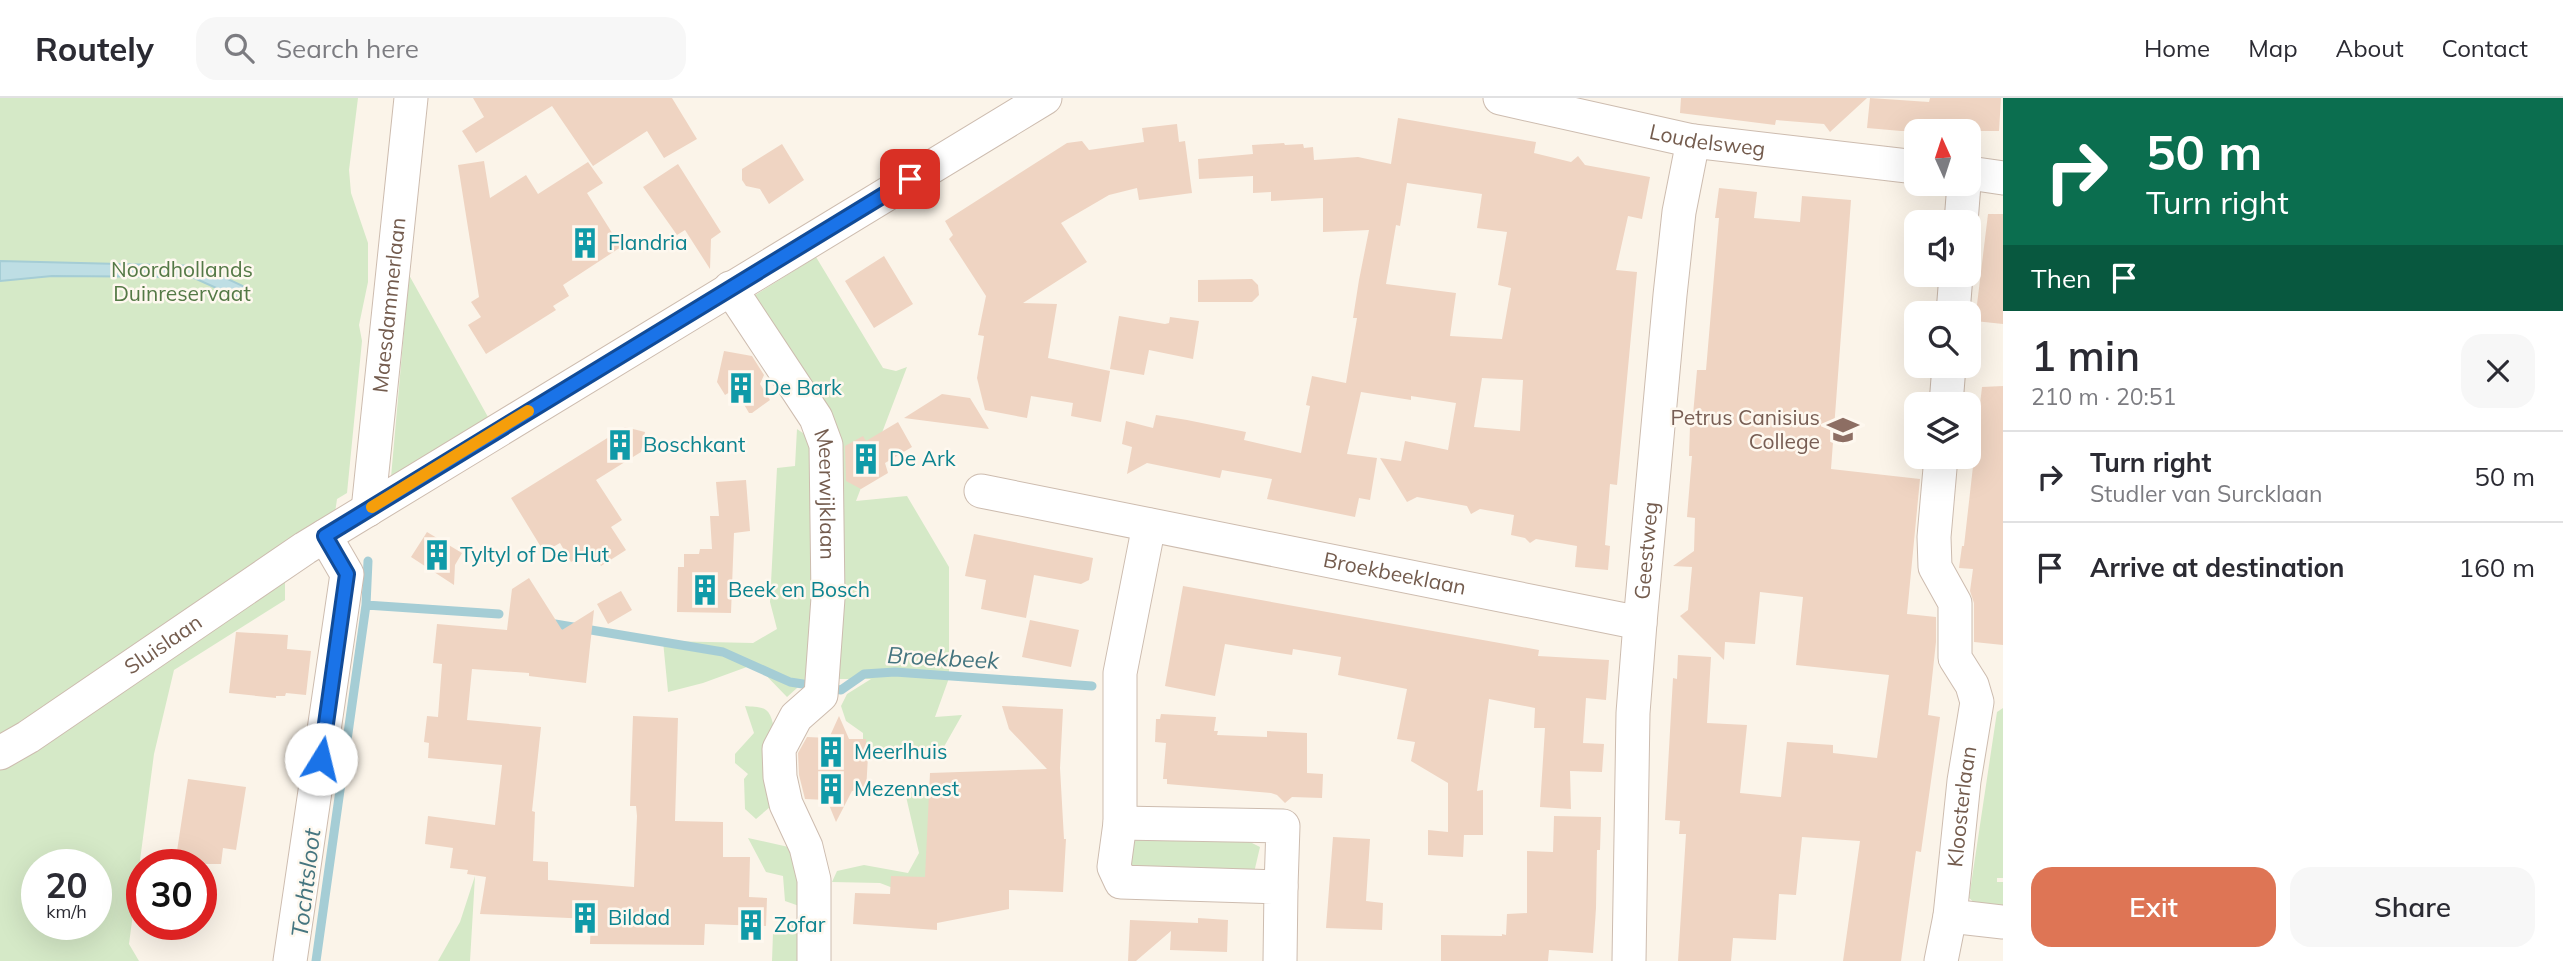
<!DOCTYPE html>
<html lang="en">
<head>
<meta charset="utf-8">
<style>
  :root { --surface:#fff; --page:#f7f7f7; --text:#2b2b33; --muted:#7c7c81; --line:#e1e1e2; --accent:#de7555 }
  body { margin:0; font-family:Mulish,sans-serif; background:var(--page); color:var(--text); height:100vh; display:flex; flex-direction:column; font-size:26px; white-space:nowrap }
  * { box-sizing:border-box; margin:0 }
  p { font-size:23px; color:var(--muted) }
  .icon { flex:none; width:38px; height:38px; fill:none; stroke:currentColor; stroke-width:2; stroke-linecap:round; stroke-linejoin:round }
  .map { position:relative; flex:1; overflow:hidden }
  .side { display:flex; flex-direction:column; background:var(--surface); width:560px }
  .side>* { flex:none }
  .banner { background:#0b6e4f; color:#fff; overflow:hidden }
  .needle { width:46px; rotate:357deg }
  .fabs { position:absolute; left:1904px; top:21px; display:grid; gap:14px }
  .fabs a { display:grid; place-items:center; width:77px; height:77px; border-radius:14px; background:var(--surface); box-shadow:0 7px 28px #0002; font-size:35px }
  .speed { position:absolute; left:21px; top:751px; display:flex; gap:14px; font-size:35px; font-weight:700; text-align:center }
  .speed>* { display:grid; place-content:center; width:91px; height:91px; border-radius:50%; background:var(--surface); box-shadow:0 7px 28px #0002; line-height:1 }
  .speed small { font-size:18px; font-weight:400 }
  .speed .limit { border:10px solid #d22; background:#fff; color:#111 }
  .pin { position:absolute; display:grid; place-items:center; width:60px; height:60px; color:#fff; margin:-30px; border-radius:14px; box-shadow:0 4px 10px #0006 }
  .me { position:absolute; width:77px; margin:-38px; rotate:9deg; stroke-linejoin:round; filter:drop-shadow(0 0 5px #0008) }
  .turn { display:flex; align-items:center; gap:24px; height:147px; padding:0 28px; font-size:32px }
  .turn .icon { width:91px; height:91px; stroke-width:2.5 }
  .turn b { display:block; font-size:49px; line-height:60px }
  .then { display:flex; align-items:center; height:66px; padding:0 28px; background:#0003; gap:14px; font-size:26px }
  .round { display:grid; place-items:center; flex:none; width:74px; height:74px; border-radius:21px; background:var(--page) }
  .headline { display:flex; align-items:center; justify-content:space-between; height:119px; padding:0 28px }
  h1 { font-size:42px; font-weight:600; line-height:52px }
  .primary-button { display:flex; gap:14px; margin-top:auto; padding:14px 28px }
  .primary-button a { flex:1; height:80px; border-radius:21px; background:var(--accent); color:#fff; font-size:28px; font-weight:600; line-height:80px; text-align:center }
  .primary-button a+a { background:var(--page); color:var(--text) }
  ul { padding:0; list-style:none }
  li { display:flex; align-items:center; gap:21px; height:91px; padding:0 28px; border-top:2px solid var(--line) }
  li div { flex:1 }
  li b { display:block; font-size:26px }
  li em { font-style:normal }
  header { display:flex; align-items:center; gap:42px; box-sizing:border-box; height:98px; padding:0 35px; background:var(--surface); border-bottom:2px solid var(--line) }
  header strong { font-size:33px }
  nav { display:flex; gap:38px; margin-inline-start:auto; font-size:24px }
  .search { width:490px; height:63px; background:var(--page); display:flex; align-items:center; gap:18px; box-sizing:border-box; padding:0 24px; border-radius:21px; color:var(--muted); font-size:26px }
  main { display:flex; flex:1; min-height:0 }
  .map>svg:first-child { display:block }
  .green { fill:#d5e9c7; fill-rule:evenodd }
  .water { fill:#bedee4; stroke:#a5cdd5; stroke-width:2 }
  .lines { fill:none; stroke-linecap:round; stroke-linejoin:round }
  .stream { stroke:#a5cdd5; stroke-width:9 }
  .building { fill:#efd4c2; fill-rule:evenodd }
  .minor-casing { stroke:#cdbcaf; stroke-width:35 }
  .minor { stroke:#fff; stroke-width:33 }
  .route-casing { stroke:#114b97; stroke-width:18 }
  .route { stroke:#1a73e8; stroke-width:12 }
  .slow { stroke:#f59e0b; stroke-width:12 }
  .labels { text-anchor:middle; stroke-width:5; stroke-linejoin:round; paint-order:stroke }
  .street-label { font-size:21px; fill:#745c4e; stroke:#fef8ef }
  .culture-label { font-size:21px; fill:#0d838f; stroke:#fef8ef; text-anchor:start }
  .park-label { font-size:21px; fill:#547946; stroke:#fef8ef }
  .education-label { font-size:21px; fill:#785e54; stroke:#fef8ef; text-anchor:end }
  .water-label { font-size:23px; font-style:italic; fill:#45757f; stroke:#fef8ef }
</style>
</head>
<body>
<header>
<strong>Routely</strong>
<div class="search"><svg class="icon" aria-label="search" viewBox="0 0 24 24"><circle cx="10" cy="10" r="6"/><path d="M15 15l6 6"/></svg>Search here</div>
<nav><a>Home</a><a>Map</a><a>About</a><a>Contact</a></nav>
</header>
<main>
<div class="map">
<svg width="2003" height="863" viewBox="0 0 2003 863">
  <rect width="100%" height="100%" fill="#fbf4e9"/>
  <path class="green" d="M 0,0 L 358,0 L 349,72 L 351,95 L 368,145 L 368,184 L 359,227 L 362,243 L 347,395 L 337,401 L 335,415 L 285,446 L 285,502 L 174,572 L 154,656 L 129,846 L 139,863 L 0,863 ZM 37,766 L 96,766 L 96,826 L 37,826 Z
    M 816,159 L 883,270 L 896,273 L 907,269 L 856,403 L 907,398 L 949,469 L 949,580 L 935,619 L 962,617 L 941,654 L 863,651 L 863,635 L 846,623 L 841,608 L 847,596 L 871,581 L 829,581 L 832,346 L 749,201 Z
    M 409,177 L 488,319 L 391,379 Z
    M 797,331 L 819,346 L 816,573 L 787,599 L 755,566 L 703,585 L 668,594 L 663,543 L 753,545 L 777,531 L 770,504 L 777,370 L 795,368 Z
    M 745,608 C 752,609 760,608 766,612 C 782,624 772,689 770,709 L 756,721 L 745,711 L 744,681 L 748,676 L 735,665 L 735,656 L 754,635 Z
    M 2003,610 L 2003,780 L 1997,780 L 1997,784 L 2003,784 L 2003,810 L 1976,806 L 1969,800 L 1997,614 Z
    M 905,694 L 929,695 L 935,791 L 893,790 L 880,785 L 832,784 L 837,773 L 864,767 L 908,775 L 919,755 Z
    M 1142,738 L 1246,742 L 1260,749 L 1253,779 L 1131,771 L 1129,743 Z
    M 748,740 L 793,750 L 802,809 L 785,803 L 783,778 L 766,774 Z
    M 475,778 L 470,863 L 438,863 L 460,824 Z
    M 806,821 L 804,863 L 772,863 L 773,835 Z"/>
  <path class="water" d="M 0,163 L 200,168 L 245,189 L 243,202 L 192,179 L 52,178 L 0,183 Z"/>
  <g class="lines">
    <path class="stream" d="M 366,507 L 499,516
      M 555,526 L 723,554 L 790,584 L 841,592 L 864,576 L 895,574 L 1092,588
      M 316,863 L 366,507 L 368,463"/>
  </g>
  <path class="building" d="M 473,0 L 672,0 L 697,41 L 664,60 L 647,33 L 593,68 L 552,8 L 476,55 L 462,33 L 484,19 Z
    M 1681,0 L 1867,0 L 1830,34 L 1824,26 L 1776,22 L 1775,27 L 1680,15 Z
    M 1870,0 L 1929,4 L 1930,0 L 2001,0 L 1999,33 L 1901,33 L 1867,30 Z
    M 1398,20 L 1536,44 L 1534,55 L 1571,64 L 1578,58 L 1585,67 L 1650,79 L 1642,121 L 1628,118 L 1616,172 L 1637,174 L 1617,387 L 1610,386 L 1605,447 L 1610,448 L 1608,472 L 1575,469 L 1577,448 L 1536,441 L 1530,445 L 1525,440 L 1511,437 L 1514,417 L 1480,411 L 1471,416 L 1467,408 L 1417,399 L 1407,404 L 1380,360 L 1401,363 L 1405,343 L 1448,352 L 1456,305 L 1411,298 L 1411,302 L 1361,294 L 1347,356 L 1377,360 L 1370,402 L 1359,400 L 1355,419 L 1267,401 L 1272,381 L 1222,372 L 1220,380 L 1147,365 L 1127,376 L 1132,349 L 1122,346 L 1126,323 L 1153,330 L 1156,317 L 1187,322 L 1246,334 L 1244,342 L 1301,355 L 1310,308 L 1306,307 L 1312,278 L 1346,285 L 1357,220 L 1353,220 L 1359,182 L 1369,132 L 1323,134 L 1323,100 L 1271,103 L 1271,94 L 1253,95 L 1253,78 L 1199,81 L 1198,61 L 1253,56 L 1252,47 L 1284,45 L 1285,47 L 1303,46 L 1304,50 L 1313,49 L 1314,62 L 1358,59 L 1391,66 ZM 1407,85 L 1482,96 L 1477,130 L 1507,134 L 1498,187 L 1511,190 L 1502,241 L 1450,238 L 1456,195 L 1386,186 L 1396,127 L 1400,128 ZM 1482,280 L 1523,282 L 1520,333 L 1474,329 Z
    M 1177,26 L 1179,44 L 1185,43 L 1192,95 L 1139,102 L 1137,90 L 1109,97 L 1061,125 L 1087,164 L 1023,205 L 1057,206 L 1048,260 L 1110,273 L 1101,324 L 1071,318 L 1073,305 L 1031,298 L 1027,320 L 985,312 L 977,280 L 984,238 L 978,237 L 986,198 L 949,141 L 953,137 L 945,123 L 1067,45 L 1082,43 L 1089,52 L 1144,44 L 1142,30 Z
    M 782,46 L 804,82 L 769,106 L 760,91 L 746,88 L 742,82 L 742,71 Z
    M 484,63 L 490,100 L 526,77 L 538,96 L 588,64 L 603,85 L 587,95 L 621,149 L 563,187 L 569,198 L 553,208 L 556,212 L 486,256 L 468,227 L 481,219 L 471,204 L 479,199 L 458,67 Z
    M 678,66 L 721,134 L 711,141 L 710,171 L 685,132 L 677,137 L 643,89 Z
    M 1719,90 L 1757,94 L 1754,120 L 1800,124 L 1802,98 L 1851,102 L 1831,371 L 1920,381 L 1907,516 L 1936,519 L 1936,544 L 1928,617 L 1940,619 L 1921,754 L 1916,753 L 1901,863 L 1843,863 L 1860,743 L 1802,739 L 1796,797 L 1779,796 L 1776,842 L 1733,840 L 1731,863 L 1678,863 L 1686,736 L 1679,736 L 1680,723 L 1665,722 L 1673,580 L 1677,581 L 1678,557 L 1711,559 L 1707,625 L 1747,627 L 1740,695 L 1781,699 L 1787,644 L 1833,647 L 1833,655 L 1877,660 L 1889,577 L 1796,567 L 1803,499 L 1760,494 L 1755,546 L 1725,544 L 1724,562 L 1680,518 L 1688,512 L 1692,469 L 1673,468 L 1694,453 L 1695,420 L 1687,419 L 1692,358 L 1689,358 L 1690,328 L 1692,328 L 1697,272 L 1706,272 L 1719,120 L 1715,120 Z
    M 1988,116 L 2003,116 L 2003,226 L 1975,223 Z
    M 884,158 L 913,206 L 874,230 L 845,183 Z
    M 1252,181 L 1258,187 L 1259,197 L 1252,204 L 1198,204 L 1198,182 Z
    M 1119,218 L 1165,226 L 1169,225 L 1170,219 L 1199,223 L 1193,261 L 1149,252 L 1144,277 L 1110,271 Z
    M 724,253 L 752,258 L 764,277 L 760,286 L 770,302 L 752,315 L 749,315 L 735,291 L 725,297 L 717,284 Z
    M 2003,288 L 2003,547 L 1974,544 L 1974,505 L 1970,493 L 1973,471 L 1959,470 L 1962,448 L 1964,448 L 1982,289 Z
    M 942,296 L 970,300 L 989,331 L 904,320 Z
    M 898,324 L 912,349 L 885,365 L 888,375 L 861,391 L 846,383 L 845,348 L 863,338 L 866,343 Z
    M 625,329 L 645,334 L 641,354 L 596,382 L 622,422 L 611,429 L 626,452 L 601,468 L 591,453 L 571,464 L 560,445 L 544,454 L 511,400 Z
    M 746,382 L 750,433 L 734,435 L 731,515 L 677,514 L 678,469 L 684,469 L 684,456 L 699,456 L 700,451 L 712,451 L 710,418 L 719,418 L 716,384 Z
    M 427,434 L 462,455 L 455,467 L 454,487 L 411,459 Z
    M 974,436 L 1093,460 L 1089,482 L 1081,486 L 1034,477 L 1026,520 L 981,511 L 986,482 L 965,478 Z
    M 529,480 L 562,532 L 594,512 L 586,585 L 529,578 L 529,575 L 472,571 L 467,622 L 541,629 L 532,713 L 535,714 L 533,763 L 548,764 L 548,782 L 634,789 L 637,718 L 636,708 L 630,708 L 633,618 L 678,620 L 675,723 L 723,724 L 723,759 L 750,759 L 749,799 L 767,800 L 766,828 L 705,826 L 704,847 L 590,846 L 591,821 L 480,816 L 486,779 L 467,776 L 468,772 L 450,770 L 453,750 L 425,746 L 428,718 L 495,727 L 502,667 L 428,660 L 429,645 L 424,644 L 427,618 L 438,619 L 442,566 L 433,565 L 437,526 L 507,532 L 512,491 Z
    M 1183,488 L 1539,552 L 1538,558 L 1609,562 L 1606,602 L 1586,600 L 1583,645 L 1604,646 L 1602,674 L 1570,673 L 1571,711 L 1540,709 L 1545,630 L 1534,630 L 1535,610 L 1489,601 L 1477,693 L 1483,692 L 1483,737 L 1464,737 L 1463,759 L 1428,757 L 1428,732 L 1448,734 L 1448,685 L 1411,663 L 1415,644 L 1397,641 L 1407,591 L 1338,577 L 1341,559 L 1293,551 L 1292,557 L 1225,546 L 1215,598 L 1165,588 Z
    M 621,493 L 632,512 L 608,526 L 597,506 Z
    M 1030,522 L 1079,532 L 1071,569 L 1022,559 Z
    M 236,534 L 288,537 L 287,551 L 311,553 L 306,597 L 286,595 L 285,598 L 276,598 L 276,600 L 229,595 Z
    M 1002,608 L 1063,611 L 1060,670 L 1064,741 L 1066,741 L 1063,794 L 1009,792 L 1009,811 L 937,825 L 937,832 L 853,826 L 855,795 L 890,796 L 891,778 L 925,779 L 930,675 L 1047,671 L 1009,631 Z
    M 1161,616 L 1216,619 L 1214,633 L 1218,633 L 1217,637 L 1267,639 L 1267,633 L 1307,635 L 1307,675 L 1323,676 L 1322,700 L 1292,699 L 1285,705 L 1277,697 L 1271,695 L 1167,686 L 1167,681 L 1163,681 L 1166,645 L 1155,644 L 1156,621 L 1160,621 Z
    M 839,618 L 849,641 L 866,641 L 866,658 L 868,658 L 866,693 L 852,693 L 836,724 L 827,702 L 805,701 L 799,677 L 798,655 L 807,639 L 829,640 Z
    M 188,681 L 246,689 L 236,752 L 223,750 L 221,766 L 175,766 Z
    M 1554,718 L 1601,719 L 1600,752 L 1597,752 L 1596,810 L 1593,855 L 1549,852 L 1548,863 L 1441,863 L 1441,837 L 1502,838 L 1502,836 L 1506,837 L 1507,816 L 1527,815 L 1527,753 L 1553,754 Z
    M 1333,739 L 1370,741 L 1366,803 L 1383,805 L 1382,832 L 1326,830 Z
    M 1198,820 L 1228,822 L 1227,854 L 1170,852 L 1171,833 L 1136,863 L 1128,863 L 1130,822 L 1198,825 Z"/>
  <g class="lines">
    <defs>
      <g id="minor">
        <path id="s1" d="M 1500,0 L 1693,43 L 1916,69"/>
        <path d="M 1969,75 L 2003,80"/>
        <path d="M 1961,124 L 1964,86"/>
        <path id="s2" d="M 730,190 L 816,320 L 826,347 L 828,500 L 821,597 L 796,619 L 779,651 L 780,679 L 786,706 L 806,749 L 814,782 L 814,863"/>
        <path d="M 1953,215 L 1956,177"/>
        <path d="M 1946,306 L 1949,268"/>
        <path id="s3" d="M 981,393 L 1640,525"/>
        <path id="s4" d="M 368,412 L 411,0"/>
        <path d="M 1149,427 L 1120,575 L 1120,725 L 1114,769 L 1121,784 L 1281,789 L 1280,863"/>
        <path id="s5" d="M 0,655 L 28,639 L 305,450 L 1045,0"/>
        <path d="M 1120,725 L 1283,728 L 1281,789"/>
        <path d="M 1950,818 L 2003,824"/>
        <path d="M 290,863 L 347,476 L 325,438"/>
        <path id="s6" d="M 1629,863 L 1633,615 L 1640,525 L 1670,197 L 1679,114 L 1693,43"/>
        <path id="s7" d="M 1941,863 L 1950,818 L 1964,683 L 1977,604 L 1972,587 L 1955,560 L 1955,505 L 1935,469 L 1934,439 L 1941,359"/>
      </g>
    </defs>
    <use href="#minor" class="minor-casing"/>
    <use href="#minor" class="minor"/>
  </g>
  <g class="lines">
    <defs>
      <path id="route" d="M 321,661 L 347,476 L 325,438 L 910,81"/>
    </defs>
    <use href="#route" class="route-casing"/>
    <use href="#route" class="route"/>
    <path class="slow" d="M 372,409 L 528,313"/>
  </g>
  <defs>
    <symbol id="building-bare" viewBox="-9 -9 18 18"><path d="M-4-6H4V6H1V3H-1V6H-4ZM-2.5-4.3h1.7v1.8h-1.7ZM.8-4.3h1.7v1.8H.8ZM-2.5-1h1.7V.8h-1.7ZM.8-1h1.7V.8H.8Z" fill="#0f9aa8" stroke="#fef8ef" stroke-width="2.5" paint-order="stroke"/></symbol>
    <symbol id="school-bare" viewBox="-9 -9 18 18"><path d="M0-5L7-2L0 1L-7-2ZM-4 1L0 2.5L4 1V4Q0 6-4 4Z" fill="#8d6e63" stroke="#fef8ef" stroke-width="2.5" paint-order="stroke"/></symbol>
  </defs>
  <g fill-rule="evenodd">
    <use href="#building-bare" x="563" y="123" width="44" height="44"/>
    <use href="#building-bare" x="719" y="268" width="44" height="44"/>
    <use href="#school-bare" x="1821" y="310" width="44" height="44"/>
    <use href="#building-bare" x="598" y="325" width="44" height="44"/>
    <use href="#building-bare" x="844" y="339" width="44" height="44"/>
    <use href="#building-bare" x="415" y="435" width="44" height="44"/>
    <use href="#building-bare" x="683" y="470" width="44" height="44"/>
    <use href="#building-bare" x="809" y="632" width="44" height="44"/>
    <use href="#building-bare" x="809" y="669" width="44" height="44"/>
    <use href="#building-bare" x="563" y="798" width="44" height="44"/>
    <use href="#building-bare" x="729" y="805" width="44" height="44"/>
  </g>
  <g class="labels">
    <g class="street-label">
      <text dy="7" stroke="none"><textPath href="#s1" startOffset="212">Loudelsweg</textPath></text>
      <text dy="7" stroke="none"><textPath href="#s4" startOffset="206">Maesdammerlaan</textPath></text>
      <text dy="7" stroke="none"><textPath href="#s2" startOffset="234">Meerwijklaan</textPath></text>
      <text dy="7" stroke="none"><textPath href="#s6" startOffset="411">Geestweg</textPath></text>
      <text dy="7" stroke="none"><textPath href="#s3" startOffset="422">Broekbeeklaan</textPath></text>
      <text dy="7" stroke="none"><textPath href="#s5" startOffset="196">Sluislaan</textPath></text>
      <text dy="7" stroke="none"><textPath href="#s7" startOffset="156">Kloosterlaan</textPath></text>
    </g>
    <g class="culture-label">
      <text x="608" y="152">Flandria</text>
      <text x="764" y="297">De Bark</text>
      <text x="643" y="354">Boschkant</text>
      <text x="889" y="368">De Ark</text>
      <text x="460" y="464">Tyltyl of De Hut</text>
      <text x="728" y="499">Beek en Bosch</text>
      <text x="854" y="661">Meerlhuis</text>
      <text x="854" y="698">Mezennest</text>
      <text x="608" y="827">Bildad</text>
      <text x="774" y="834">Zofar</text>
    </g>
    <g class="park-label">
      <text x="182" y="179">Noordhollands<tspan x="182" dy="24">Duinreservaat</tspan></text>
    </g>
    <g class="education-label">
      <text x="1820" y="327">Petrus Canisius<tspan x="1820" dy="24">College</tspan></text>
    </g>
    <g class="water-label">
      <text transform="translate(943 560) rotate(3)" y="8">Broekbeek</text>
      <text transform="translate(306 785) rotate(-83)" y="8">Tochtsloot</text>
    </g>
  </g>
</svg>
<div class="fabs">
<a><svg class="needle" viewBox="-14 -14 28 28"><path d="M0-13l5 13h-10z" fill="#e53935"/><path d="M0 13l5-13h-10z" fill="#7c7c81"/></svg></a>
<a><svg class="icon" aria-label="sound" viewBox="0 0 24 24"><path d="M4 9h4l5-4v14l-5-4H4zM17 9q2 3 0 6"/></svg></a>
<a><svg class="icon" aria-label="search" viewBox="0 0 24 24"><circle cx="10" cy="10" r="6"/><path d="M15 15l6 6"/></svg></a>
<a><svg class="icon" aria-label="layers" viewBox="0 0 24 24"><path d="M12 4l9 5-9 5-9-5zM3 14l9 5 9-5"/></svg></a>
</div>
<div class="speed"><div>20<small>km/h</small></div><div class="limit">30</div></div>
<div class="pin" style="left:910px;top:81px;background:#d93025"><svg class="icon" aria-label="arrive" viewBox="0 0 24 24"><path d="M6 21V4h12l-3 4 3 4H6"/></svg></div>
<svg class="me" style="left:321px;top:661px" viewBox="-20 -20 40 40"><circle r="19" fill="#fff"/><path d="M0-13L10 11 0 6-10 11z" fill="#1a73e8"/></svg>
</div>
<section class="side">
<div class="banner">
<div class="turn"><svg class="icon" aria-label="right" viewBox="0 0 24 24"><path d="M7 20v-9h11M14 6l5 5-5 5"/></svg><div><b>50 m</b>Turn right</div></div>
<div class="then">Then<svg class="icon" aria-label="arrive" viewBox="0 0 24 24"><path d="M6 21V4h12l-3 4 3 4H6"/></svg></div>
</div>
<div class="headline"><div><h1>1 min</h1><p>210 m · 20:51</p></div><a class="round"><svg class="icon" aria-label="close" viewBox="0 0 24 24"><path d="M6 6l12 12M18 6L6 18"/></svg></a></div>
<ul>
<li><svg class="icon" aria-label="right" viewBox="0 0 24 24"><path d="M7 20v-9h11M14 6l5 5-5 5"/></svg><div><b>Turn right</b><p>Studler van Surcklaan</p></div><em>50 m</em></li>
<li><svg class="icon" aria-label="arrive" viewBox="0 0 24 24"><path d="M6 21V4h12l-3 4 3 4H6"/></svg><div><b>Arrive at destination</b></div><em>160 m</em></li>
</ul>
<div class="primary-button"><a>Exit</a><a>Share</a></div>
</section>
</main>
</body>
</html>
